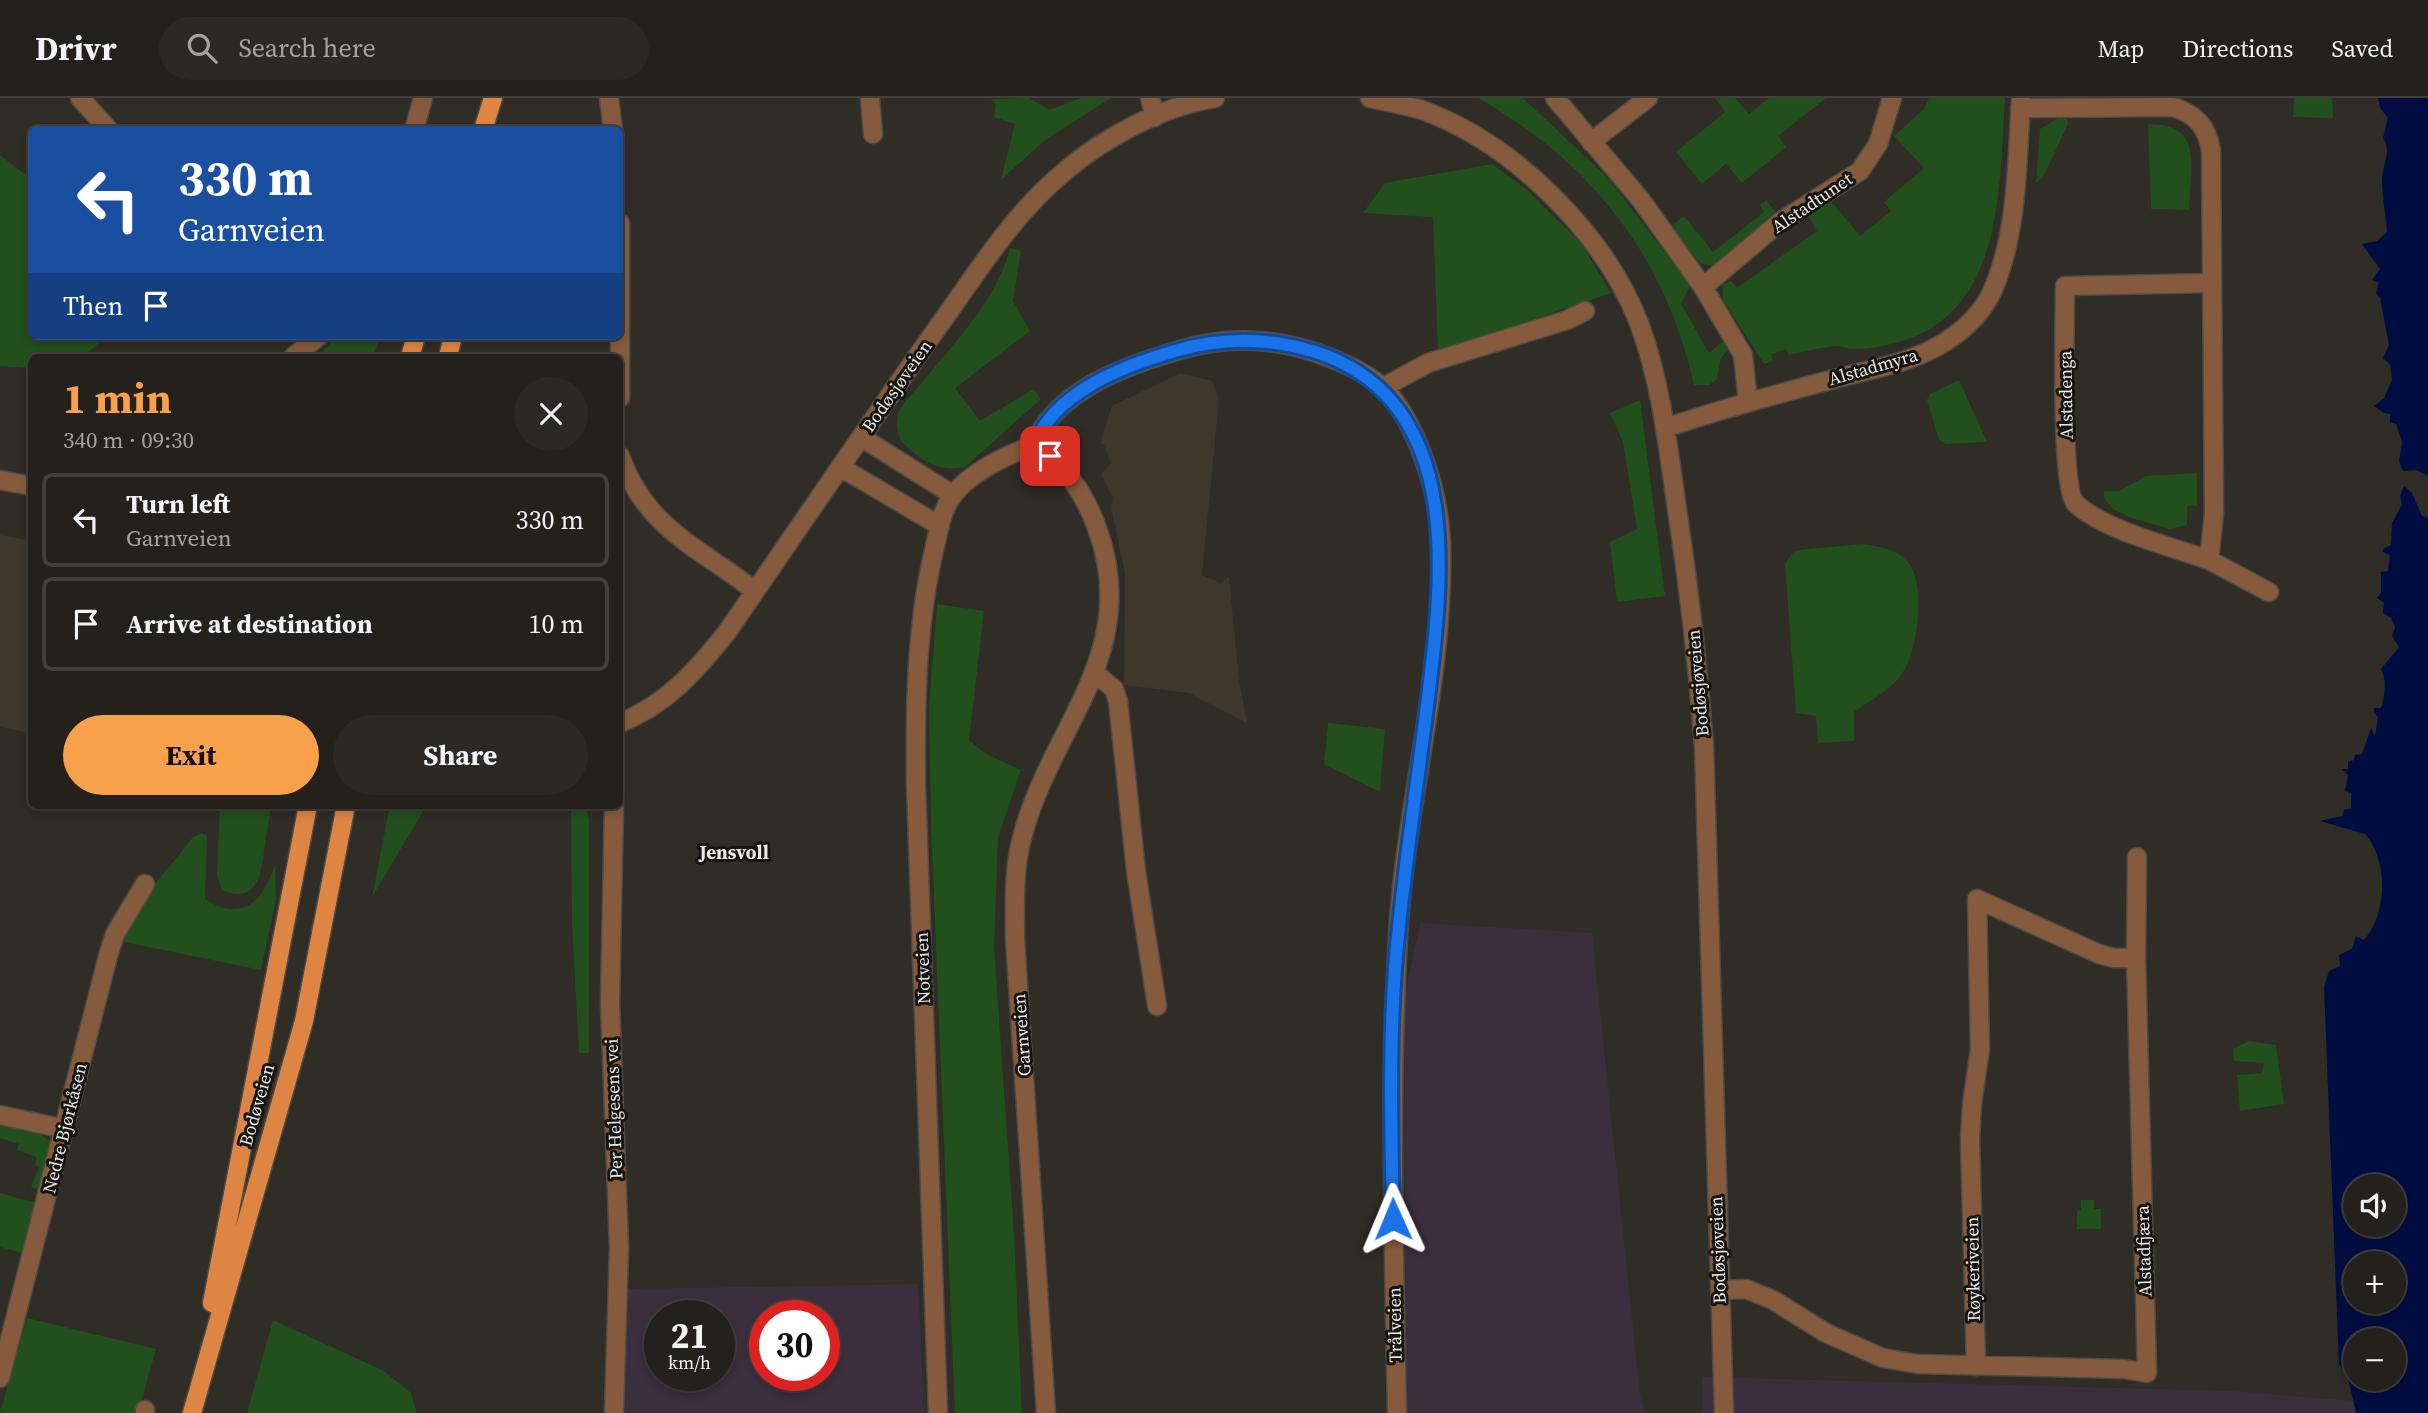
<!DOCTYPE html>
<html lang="en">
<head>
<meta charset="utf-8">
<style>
  :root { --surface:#24211c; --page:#2c2925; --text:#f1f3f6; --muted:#a3a3a3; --line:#413e3b; --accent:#f8a14a }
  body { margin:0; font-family:"Source Serif 4",serif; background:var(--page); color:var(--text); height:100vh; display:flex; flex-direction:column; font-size:26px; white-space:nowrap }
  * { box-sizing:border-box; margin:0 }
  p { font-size:23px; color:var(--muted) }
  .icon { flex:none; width:38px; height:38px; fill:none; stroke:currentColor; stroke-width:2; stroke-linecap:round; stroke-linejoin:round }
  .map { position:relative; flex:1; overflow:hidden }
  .drawer { position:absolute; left:28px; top:256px; width:595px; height:455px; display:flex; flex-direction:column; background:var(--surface); border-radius:10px; box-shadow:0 4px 10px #0003,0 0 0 2px var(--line) }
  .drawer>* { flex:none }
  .banner { position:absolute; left:28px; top:28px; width:595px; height:214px; border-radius:10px; box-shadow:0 4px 10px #0003,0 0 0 2px var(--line); background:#1a4fa0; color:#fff; overflow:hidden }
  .buttons { position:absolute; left:2343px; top:1076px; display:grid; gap:14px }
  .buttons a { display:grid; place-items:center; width:63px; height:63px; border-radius:50%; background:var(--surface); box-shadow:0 4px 10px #0003,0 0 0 2px var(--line); font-size:35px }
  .speed { position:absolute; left:644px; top:1202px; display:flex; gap:14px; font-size:35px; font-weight:700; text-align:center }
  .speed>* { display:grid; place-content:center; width:91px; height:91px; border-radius:50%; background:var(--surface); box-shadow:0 4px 10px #0003,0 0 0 2px var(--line); line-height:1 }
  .speed small { font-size:18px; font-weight:400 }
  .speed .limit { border:10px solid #d22; background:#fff; color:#111 }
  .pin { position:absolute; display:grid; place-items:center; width:60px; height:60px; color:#fff; margin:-30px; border-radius:14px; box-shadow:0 4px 10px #0006 }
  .me { position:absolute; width:77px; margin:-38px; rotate:359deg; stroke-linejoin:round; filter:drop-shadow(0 0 5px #0008) }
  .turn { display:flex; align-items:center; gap:24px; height:147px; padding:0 35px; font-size:32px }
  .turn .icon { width:91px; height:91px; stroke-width:2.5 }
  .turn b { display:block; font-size:49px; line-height:60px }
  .then { display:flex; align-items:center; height:66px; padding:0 35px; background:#0003; gap:14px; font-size:26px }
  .round { display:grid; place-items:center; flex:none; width:74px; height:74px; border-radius:37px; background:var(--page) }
  .overview { display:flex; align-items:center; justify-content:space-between; height:119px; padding:0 35px }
  h1 { font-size:42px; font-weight:700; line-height:52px; color:var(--accent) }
  .primary-button { display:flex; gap:14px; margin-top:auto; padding:14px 35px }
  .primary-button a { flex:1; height:80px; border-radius:42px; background:var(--accent); color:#111; font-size:28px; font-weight:700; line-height:80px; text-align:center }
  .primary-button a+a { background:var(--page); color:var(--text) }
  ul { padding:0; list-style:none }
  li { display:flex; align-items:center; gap:21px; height:94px; margin:0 14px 10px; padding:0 21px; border:4px solid var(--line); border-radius:10px }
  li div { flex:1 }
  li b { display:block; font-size:26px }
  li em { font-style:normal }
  header { display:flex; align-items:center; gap:42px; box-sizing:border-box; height:98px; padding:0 35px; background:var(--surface); border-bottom:2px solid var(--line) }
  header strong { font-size:33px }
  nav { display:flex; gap:38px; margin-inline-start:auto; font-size:24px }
  .search { width:490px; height:63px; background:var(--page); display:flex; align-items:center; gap:18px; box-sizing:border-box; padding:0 24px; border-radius:38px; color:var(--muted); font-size:26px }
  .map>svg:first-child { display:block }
  .industrial { fill:#3b2f3e; fill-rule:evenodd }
  .built { fill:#3e372c }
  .green { fill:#21501d }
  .water { fill:#000d40; fill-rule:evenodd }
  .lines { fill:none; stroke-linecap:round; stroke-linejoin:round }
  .minor-casing { stroke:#4e4a45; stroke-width:21 }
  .major-casing { stroke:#4e4a45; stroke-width:21 }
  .minor { stroke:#865b3d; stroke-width:18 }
  .major { stroke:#de8544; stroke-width:18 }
  .route-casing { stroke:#114b97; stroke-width:18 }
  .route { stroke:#1a73e8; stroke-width:12 }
  .labels { text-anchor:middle; stroke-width:6; stroke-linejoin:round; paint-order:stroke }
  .street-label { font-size:18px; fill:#ebe9e5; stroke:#161512 }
  .neighbourhood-label { font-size:19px; font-weight:bold; fill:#ebe9e5; stroke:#161512 }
</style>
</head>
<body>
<header>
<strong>Drivr</strong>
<div class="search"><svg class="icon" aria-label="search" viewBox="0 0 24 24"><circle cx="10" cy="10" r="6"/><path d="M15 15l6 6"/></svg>Search here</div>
<nav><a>Map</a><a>Directions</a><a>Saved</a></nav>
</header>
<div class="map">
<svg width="2428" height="1315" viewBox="0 0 2428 1315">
  <rect width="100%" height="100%" fill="#302c26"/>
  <path class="industrial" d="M 1420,825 L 1592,835 L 1640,1297 L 1645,1315 L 1406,1315 L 1404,901 Z
    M 918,1186 L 925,1315 L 624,1315 L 628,1191 ZM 660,1218 L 719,1218 L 719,1278 L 660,1278 ZM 765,1218 L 824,1218 L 824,1278 L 765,1278 Z
    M 1702,1279 L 2231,1293 L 2354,1303 L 2356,1315 L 1702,1315 Z"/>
  <path class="built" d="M 1180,275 L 1212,283 L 1219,301 L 1202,477 L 1220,485 L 1229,479 L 1239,582 L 1247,625 L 1189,595 L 1124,587 L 1125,476 L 1111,409 L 1113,400 L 1101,376 L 1111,366 L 1104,347 L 1100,345 L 1112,308 Z
    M 0,437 L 31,443 L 31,635 L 0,629 Z"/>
  <path class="green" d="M 1029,0 L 1049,12 L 1081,0 L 1111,0 L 1045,42 L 1001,82 L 1015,26 L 994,19 L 996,7 L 991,1 Z
    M 1478,0 L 1523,0 L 1610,82 L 1690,188 L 1681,206 L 1709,255 L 1722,244 L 1728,252 L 1721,260 L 1717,281 L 1709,287 L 1694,287 C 1665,158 1592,65 1478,0 Z
    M 1715,0 L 1735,0 L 1749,16 L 1769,0 L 1826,0 L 1778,38 L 1786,49 L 1742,85 L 1726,66 L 1702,86 L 1676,54 L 1725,14 Z
    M 1929,0 L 2005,0 C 1999,85 2005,209 1905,242 C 1890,247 1867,252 1852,251 C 1846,251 1842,247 1836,248 C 1821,249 1804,254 1789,257 L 1786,251 L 1771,256 L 1773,263 L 1764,266 L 1723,202 L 1722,187 L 1731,183 L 1737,190 L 1817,133 L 1808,118 L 1829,101 L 1860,138 L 1891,113 L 1884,104 L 1924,70 L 1894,38 L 1924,11 Z
    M 2294,0 L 2332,0 L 2333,20 L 2293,19 Z
    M 2058,20 L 2067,21 L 2068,26 L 2043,79 L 2036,85 L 2040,31 Z
    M 2148,26 C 2205,26 2190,69 2189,112 L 2151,111 Z
    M 0,57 L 31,81 L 32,238 L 108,238 L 82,259 L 32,259 L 31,270 L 0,268 Z
    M 1492,66 L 1527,92 L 1581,145 L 1611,195 L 1438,253 L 1433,119 L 1363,115 L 1385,85 Z
    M 1766,102 L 1779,118 L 1717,169 L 1700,165 L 1671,128 L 1684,118 L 1713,154 L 1764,114 L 1760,107 Z
    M 1010,150 L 1021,153 L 1013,203 L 1030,233 L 955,290 L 980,323 L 1034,291 L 1041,301 L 965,369 C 938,375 919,361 901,343 C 898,334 895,325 898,316 C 902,303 916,293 924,282 C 956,243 998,200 1010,150 Z
    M 338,238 L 380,238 L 373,259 L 317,259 Z
    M 1959,282 L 1987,344 L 1946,346 L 1939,342 L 1927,302 L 1930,296 Z
    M 1640,302 L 1665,498 L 1617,504 L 1610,444 L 1637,431 L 1623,344 L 1610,315 Z
    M 2197,375 L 2197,408 L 2187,408 L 2187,427 L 2170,431 L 2131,420 L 2113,411 L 2104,400 L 2104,393 L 2119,393 L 2146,378 Z
    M 1862,446 C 1879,449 1895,450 1907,463 C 1927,484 1918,555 1901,577 C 1891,592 1869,603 1854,614 L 1854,643 L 1818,645 L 1816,618 L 1796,615 L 1785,466 L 1792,455 L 1799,452 Z
    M 937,506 L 984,513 L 969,642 L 984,655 L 1021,672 L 998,739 L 994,849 L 1014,1136 L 1022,1315 L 955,1315 L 931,727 L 929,610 Z
    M 1328,625 L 1385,631 L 1380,694 L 1324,666 Z
    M 220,707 L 271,707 C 270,720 267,733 265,746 C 262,772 259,808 222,792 L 217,777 Z
    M 390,707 L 427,707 L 372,799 Z
    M 568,707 L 585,707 L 589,722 L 589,955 L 579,955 L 572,826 L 571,713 Z
    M 202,735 L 207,738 L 205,801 C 243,826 264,802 275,766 L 276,801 L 261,872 L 124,844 C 132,806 170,770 193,739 Z
    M 2249,943 L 2276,947 L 2284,1006 L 2240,1013 L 2237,977 L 2262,975 L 2264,965 L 2234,963 L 2233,951 Z
    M 0,1027 L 40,1036 L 51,1044 L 39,1092 L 31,1089 L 39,1069 L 35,1067 L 37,1059 L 17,1052 L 19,1046 L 0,1040 Z
    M 0,1095 L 36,1105 L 22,1155 L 0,1149 Z
    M 2081,1102 L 2094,1102 L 2094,1111 L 2101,1111 L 2101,1131 L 2077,1131 L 2077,1113 L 2081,1112 Z
    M 27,1220 L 156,1251 L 138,1315 L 0,1315 Z
    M 273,1222 L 384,1273 L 411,1295 L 417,1315 L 247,1315 Z"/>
  <path class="water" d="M 2378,0 L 2428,0 L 2428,378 L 2416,372 L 2403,373 L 2399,363 L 2402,344 L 2396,326 L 2390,324 L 2390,316 L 2384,315 L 2374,308 L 2384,300 L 2392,282 L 2390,266 L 2383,260 L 2389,247 L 2380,200 L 2376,195 L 2379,185 L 2372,182 L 2380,171 L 2362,146 L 2377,143 L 2387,134 C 2386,117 2382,99 2382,83 C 2381,69 2393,53 2383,40 L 2388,20 L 2380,10 Z
    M 2404,388 L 2412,395 L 2422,418 L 2428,420 L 2428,1315 L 2356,1315 C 2352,1299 2350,1278 2339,1266 L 2324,889 L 2329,873 L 2340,868 L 2339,857 L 2352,851 L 2356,838 L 2364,842 C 2388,815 2388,762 2365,736 L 2320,723 L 2342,718 L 2344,712 L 2351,710 L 2351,695 L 2345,693 L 2348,677 L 2342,671 L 2348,671 L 2348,664 L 2354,662 L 2355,657 L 2362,656 L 2371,630 L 2375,638 L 2378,619 L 2374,615 L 2374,610 L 2381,610 C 2385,598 2387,581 2381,571 L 2399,549 L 2392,538 L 2395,529 L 2391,520 L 2383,515 L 2384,505 L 2377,500 L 2381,495 L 2381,474 L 2388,473 L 2390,457 L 2383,454 L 2383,451 L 2391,447 L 2392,425 L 2402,407 L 2400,398 ZM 2356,1088 L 2394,1088 L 2394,1127 L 2356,1127 ZM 2356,1166 L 2394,1166 L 2394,1204 L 2356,1204 ZM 2356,1242 L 2394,1242 L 2394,1281 L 2356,1281 Z"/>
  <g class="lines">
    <defs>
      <path id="minor" d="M 80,0 L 109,32
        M 609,0 L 613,32
        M 870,0 L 873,36
        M 1150,0 L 1155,19
        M 1370,0 C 1387,4 1405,7 1422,12 C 1513,45 1604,135 1639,225 C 1661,284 1668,349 1677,411 C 1689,490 1698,568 1704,648 L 1724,1315
        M 1555,0 L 1641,102 L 1703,189 L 1743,257 L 1748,304
        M 2020,10 L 2173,9 C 2196,16 2207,29 2211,52 L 2214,416 L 2209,462 C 2170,448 2106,433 2076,406 C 2060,390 2065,220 2065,188 L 2211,185
        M 414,32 L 423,0
        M 1591,44 L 1648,0
        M 620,125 L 620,300
        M 1703,189 L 1780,124 L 1860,73 L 1878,46 L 1892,0
        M 293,259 L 319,238
        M 1382,290 L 1428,265 L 1567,222 L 1585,213
        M 1665,330 C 1721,311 1777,296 1834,281 C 1871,271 1912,265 1945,244 C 1964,232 1982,215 1992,194 C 2018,135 2017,64 2021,0
        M 861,339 L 953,397
        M 1034,347 C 1056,292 1127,267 1180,252 C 1230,237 1279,240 1328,259 C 1349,267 1374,279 1389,296 C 1420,334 1439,397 1441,445 C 1445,577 1405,707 1398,839 C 1389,998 1394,1156 1397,1315
        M 620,358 C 646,431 700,450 755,493
        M 840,369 L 940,428
        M 0,382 L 32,388
        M 2209,462 L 2269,494
        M 1096,576 L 1114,591 L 1118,603 L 1136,773 L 1157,908
        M 620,625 C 667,606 696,573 727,534 C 797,433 866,330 938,229 C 977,175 1012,117 1064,74 C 1103,40 1163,8 1215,0
        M 614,707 L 610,905 L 619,1150 L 614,1315
        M 0,1017 L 65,1031
        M 1720,1192 L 1746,1191 L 1773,1202 L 1826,1235 L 1883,1260 L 1918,1266 L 2124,1271 L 2147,1275 L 2136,860 L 2137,759
        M 1976,1268 L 1970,1041 L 1972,1006 L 1980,951 L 1977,801 L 2099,856 L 2114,860 L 2136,860
        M 0,1280 L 108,858 L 115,836 L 145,786
        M 145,1315 L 145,1312
        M 938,1315 L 916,688 C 915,607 916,527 935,448 C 939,431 942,411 953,397 C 971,374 1007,357 1034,347 C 1066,369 1084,394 1097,430 C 1143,555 1050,629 1022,740 C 1013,773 1015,808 1015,841 L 1046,1315"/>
      <path id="major" d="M 483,32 L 493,0
        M 410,259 L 416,238
        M 448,259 L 453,238
        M 212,1205 L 308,707
        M 192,1315 L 304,923 L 346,707"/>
    </defs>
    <use href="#minor" class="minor-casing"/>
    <use href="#major" class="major-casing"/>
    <use href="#minor" class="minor"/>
    <use href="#major" class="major"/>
  </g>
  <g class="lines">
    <defs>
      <path id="route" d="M 1050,358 L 1034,347 C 1055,294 1123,268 1175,253 C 1227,238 1276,239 1327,258 C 1472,315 1440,501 1425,624 C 1416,692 1406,760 1399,828 C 1388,925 1391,1024 1393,1121"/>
    </defs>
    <use href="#route" class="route-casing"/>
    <use href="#route" class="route"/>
  </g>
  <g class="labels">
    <g class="street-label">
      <text transform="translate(1812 105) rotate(-34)" y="6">Alstadtunet</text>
      <text transform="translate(1873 269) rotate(-16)" y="6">Alstadmyra</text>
      <text transform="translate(897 288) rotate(-55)" y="6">Bodøsjøveien</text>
      <text transform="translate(2066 297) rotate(-91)" y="6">Alstadenga</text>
      <text transform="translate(1698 585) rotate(-95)" y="6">Bodøsjøveien</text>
      <text transform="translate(923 870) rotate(-92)" y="6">Notveien</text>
      <text transform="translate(1022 937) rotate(-94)" y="6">Garnveien</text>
      <text transform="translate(257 1007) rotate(-74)" y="6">Bodøveien</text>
      <text transform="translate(614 1011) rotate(-92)" y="6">Per Helgesens vei</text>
      <text transform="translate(65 1030) rotate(-76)" y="6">Nedre Bjørkåsen</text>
      <text transform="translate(1718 1152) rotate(-92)" y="6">Bodøsjøveien</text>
      <text transform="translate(2144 1153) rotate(-92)" y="6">Alstadfjæra</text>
      <text transform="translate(1973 1171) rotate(-91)" y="6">Røykeriveien</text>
      <text transform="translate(1395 1227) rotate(-91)" y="6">Trålveien</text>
    </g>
    <g class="neighbourhood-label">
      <text x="734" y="761">Jensvoll</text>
    </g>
  </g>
</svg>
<div class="buttons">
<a><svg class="icon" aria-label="sound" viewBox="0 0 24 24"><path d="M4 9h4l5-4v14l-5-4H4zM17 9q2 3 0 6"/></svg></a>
<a>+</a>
<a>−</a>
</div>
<div class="speed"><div>21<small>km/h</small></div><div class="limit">30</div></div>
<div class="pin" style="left:1050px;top:358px;background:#d93025"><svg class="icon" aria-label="arrive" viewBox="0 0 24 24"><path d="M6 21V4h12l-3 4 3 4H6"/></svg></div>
<svg class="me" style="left:1393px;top:1121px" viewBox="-20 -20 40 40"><path d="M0-17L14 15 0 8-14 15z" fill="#1a73e8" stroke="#fff" stroke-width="4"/></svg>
<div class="banner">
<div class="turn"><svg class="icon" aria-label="left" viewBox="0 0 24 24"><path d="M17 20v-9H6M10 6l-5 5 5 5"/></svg><div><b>330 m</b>Garnveien</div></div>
<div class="then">Then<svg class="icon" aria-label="arrive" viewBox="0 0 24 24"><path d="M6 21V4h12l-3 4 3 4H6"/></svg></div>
</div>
<section class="drawer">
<div class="overview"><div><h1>1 min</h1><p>340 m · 09:30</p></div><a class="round"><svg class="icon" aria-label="close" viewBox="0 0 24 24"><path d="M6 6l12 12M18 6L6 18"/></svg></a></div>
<ul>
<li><svg class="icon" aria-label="left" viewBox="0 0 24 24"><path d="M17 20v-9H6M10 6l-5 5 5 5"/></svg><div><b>Turn left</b><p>Garnveien</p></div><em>330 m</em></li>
<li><svg class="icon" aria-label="arrive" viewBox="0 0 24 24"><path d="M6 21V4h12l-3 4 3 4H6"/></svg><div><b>Arrive at destination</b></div><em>10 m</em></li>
</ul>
<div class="primary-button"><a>Exit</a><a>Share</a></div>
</section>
</div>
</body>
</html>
